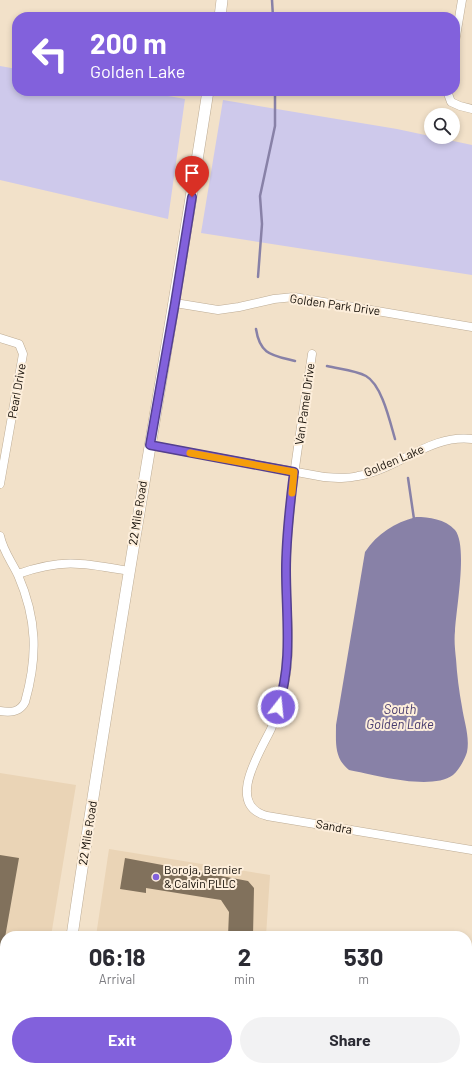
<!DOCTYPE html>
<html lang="en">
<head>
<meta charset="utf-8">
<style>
  :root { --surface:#fff; --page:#f2f2f3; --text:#2b2b33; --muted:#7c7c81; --accent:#8261dc }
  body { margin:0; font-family:Barlow,sans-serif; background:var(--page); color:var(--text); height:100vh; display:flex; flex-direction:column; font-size:15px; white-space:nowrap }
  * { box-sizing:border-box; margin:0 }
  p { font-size:13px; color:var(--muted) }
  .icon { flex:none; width:22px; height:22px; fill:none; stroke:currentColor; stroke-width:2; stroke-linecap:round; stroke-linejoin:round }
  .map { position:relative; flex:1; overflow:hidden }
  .side { position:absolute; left:0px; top:931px; width:472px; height:140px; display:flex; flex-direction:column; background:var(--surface); border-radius:16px 16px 0 0; box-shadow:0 2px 6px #0003 }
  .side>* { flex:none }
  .hud { position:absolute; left:12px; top:12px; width:448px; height:84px; border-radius:16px; box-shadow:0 2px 6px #0003; background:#8261dc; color:#fff; overflow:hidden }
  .fabs { position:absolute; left:424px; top:108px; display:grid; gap:8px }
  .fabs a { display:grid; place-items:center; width:36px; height:36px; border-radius:50%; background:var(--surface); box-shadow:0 2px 6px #0003; font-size:20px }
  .pin { position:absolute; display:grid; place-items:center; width:34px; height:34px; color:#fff; margin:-41px -17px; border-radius:50% 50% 50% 0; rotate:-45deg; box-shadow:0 0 4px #0007 }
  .pin .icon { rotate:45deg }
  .me { position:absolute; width:44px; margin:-22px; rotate:16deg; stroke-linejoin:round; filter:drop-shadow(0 0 3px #0008) }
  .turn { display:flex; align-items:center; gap:14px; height:84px; padding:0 12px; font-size:18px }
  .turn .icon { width:52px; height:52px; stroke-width:2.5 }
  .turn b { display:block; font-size:28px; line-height:34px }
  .eta { display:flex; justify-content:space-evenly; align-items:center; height:68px; text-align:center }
  .eta b { font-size:24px; font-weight:700; line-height:28px }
  .action { display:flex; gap:8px; margin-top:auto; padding:8px 12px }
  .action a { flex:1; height:46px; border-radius:24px; background:var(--accent); color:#fff; font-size:16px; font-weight:700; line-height:46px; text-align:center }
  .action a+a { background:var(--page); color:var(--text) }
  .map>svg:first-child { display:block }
  .built { fill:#ead4b6 }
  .green { fill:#cec9eb }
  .water { fill:#8881a7 }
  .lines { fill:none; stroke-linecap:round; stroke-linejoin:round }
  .stream { stroke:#8881a7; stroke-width:2.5 }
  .building { fill:#81715c }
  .street-casing { stroke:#bdac95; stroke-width:9 }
  .secondary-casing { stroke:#bdac95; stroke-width:12 }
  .street { stroke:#fff; stroke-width:8 }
  .secondary { stroke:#fff; stroke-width:11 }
  .route-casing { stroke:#543f8f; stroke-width:10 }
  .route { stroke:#8261dc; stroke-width:7 }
  .slow { stroke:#f59e0b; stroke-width:7 }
  .poi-dot { fill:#8261dc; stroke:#fdeedb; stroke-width:1.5 }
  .labels { text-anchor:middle; stroke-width:4; stroke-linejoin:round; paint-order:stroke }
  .street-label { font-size:12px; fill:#130d06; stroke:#fdeedb }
  .poi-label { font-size:12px; fill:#130d06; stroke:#fdeedb; text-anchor:start }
  .water-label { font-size:13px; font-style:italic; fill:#45396d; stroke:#fdeedb }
</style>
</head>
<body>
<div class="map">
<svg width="472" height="1071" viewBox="0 0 472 1071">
  <rect width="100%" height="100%" fill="#f2e1c9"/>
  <path class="built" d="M 0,773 L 76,785 L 51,936 L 5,936 L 5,992 L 0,991 Z
    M 109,849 L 270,875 L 266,936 L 96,936 Z"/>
  <path class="green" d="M 0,66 L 17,69 L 17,91 L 140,91 L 185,99 L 168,219 L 0,180 Z
    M 223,100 L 397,129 L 472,145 L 472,275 L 201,233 Z"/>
  <path class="water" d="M 416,517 C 429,517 445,519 455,530 C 468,546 456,609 455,631 C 454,640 455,650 456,659 C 457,675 459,691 462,707 C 464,721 470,737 467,752 C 465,759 459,770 453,775 C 431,791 375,775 349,770 C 334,758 336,743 336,725 L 365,552 C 378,533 394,523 416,517 Z"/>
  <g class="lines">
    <path class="stream" d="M 272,0 L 273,17
      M 258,277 L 262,224 L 260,196 L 275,126 L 275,91
      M 256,329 C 260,355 272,355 295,361
      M 327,366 C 339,369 355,370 366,376 C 382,385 390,422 395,439
      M 408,478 L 414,519"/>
  </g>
  <path class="building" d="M 0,855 L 19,858 L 3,949 L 0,948 Z
    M 125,858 L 248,881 L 254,888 L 253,936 L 228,936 L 229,912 L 221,900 L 146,888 L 146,893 L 120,889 Z
    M 82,1066 L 118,1066 L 118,1071 L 82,1071 Z"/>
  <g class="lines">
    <defs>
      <path id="street" d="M 455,42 L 462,0
        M 447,91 L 451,102 L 460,106 L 472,109
        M 175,303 L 218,310 L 239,307 L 274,299 L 294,297 L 472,327
        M 0,338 L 19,344 L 23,354 L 0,484
        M 312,354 C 302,425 288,496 286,568 C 285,606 293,647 284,685 C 281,700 277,715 271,729 C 260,752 225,805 267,816 L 472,850
        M 149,445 L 324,477 C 336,478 347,479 358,476 C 398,469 430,434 472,439
        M 0,536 C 3,551 12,562 18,575 C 37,619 38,656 25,702 C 20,712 11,713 0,711
        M 18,574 C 63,558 83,563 129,571"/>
      <path id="secondary" d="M 220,17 L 222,0
        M 72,936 C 113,654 164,373 208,91
        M 0,1014 L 5,1015
        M 308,1066 L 338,1071
        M 53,1071 L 54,1066"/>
    </defs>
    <use href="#street" class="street-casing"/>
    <use href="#secondary" class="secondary-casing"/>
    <use href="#street" class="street"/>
    <use href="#secondary" class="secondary"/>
  </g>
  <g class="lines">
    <defs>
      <path id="route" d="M 192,197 L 175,303 L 150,445 L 294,472 C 290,504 286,537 286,570 C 286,616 293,662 278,707"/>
    </defs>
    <use href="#route" class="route-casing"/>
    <use href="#route" class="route"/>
    <path class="slow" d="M 190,453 L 294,472 L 292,493"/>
  </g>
  <circle class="poi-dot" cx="156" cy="877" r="4"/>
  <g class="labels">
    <g class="street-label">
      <text transform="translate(335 305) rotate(8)" y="4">Golden Park Drive</text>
      <text transform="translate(17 391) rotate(-80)" y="4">Pearl Drive</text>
      <text transform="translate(305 404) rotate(-82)" y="4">Van Pamel Drive</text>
      <text transform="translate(394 461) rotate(-23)" y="4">Golden Lake</text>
      <text transform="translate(138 513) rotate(-81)" y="4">22 Mile Road</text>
      <text transform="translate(334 827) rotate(10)" y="4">Sandra</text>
      <text transform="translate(88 833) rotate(-81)" y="4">22 Mile Road</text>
    </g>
    <g class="poi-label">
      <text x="164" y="874">Boroja, Bernier<tspan x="164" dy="14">&amp; Calvin PLLC</tspan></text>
    </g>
    <g class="water-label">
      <text x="400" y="714">South<tspan x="400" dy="15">Golden Lake</tspan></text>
    </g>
  </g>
</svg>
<div class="fabs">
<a><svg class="icon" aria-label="search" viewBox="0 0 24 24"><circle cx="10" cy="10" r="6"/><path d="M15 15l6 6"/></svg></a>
</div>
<div class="pin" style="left:192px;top:197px;background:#d93025"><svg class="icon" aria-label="arrive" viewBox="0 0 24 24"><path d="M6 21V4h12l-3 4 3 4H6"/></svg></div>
<svg class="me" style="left:278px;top:707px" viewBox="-20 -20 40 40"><circle r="17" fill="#8261dc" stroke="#fff" stroke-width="3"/><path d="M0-11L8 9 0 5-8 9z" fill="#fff"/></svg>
<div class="hud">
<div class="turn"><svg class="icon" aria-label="left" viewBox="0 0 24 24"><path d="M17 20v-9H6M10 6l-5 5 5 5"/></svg><div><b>200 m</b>Golden Lake</div></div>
</div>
<section class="side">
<div class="eta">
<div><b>06:18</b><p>Arrival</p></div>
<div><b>2</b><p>min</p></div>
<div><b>530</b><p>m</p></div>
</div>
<div class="action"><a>Exit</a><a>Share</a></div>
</section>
</div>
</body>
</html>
